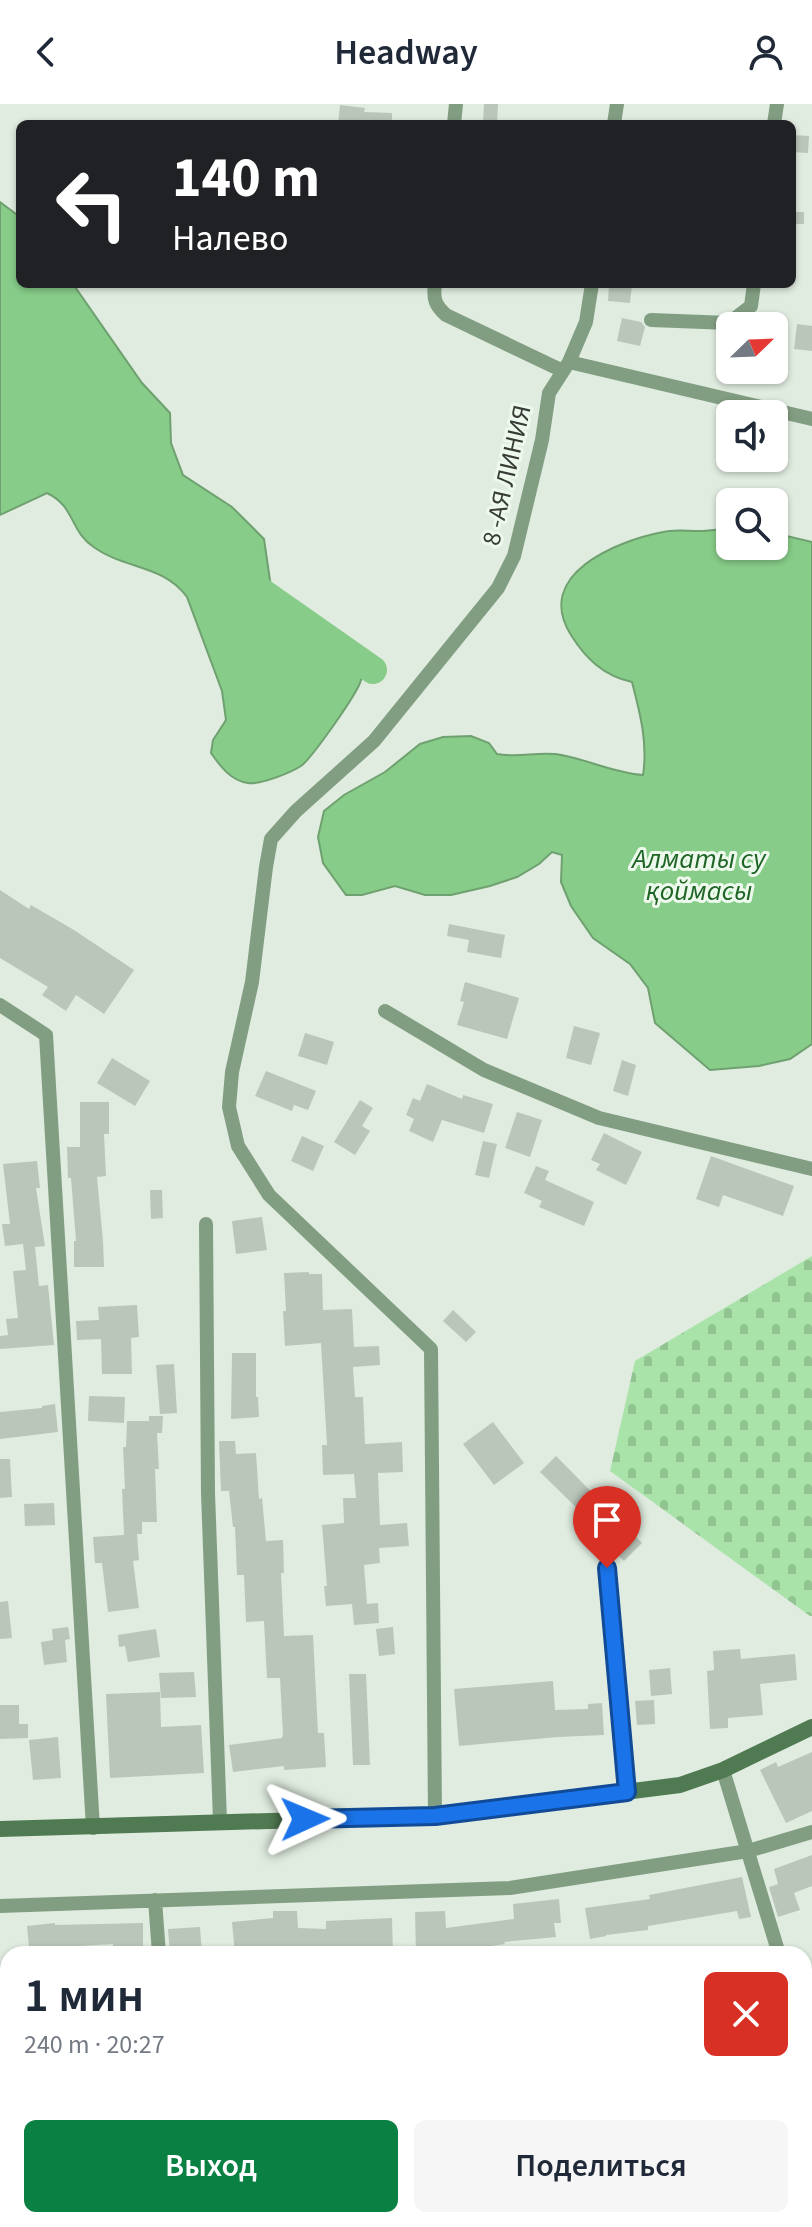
<!DOCTYPE html>
<html lang="ru">
<head>
<meta charset="utf-8">
<style>
  :root { --surface:#fff; --page:#f6f6f7; --text:#1f2937; --muted:#747a83; --accent:#0b8043 }
  body { margin:0; font-family:"Source Sans 3",sans-serif; background:var(--page); color:var(--text); height:100vh; display:flex; flex-direction:column; font-size:30px; white-space:nowrap }
  * { box-sizing:border-box; margin:0 }
  p { font-size:26px; color:var(--muted) }
  .icon { flex:none; width:44px; height:44px; fill:none; stroke:currentColor; stroke-width:2; stroke-linecap:round; stroke-linejoin:round }
  .map { position:relative; flex:1; overflow:hidden }
  .sheet { position:absolute; left:0px; top:1842px; width:812px; height:282px; display:flex; flex-direction:column; background:var(--surface); border-radius:24px 24px 0 0; box-shadow:0 2px 6px #0004 }
  .sheet>* { flex:none }
  .top-card { position:absolute; left:16px; top:16px; width:780px; height:168px; border-radius:12px; box-shadow:0 2px 6px #0004; background:#202124; color:#fff; overflow:hidden }
  .needle { width:52px; rotate:67deg }
  .buttons { position:absolute; left:716px; top:208px; display:grid; gap:16px }
  .buttons a { display:grid; place-items:center; width:72px; height:72px; border-radius:12px; background:var(--surface); box-shadow:0 2px 6px #0004; font-size:40px }
  .pin { position:absolute; display:grid; place-items:center; width:68px; height:68px; color:#fff; margin:-82px -34px; border-radius:50% 50% 50% 0; rotate:-45deg; box-shadow:0 0 8px #0007 }
  .pin .icon { rotate:45deg }
  .me { position:absolute; width:88px; margin:-44px; rotate:89deg; stroke-linejoin:round; filter:drop-shadow(0 0 6px #0008) }
  .turn { display:flex; align-items:center; gap:28px; height:168px; padding:0 24px; font-size:36px }
  .turn .icon { width:104px; height:104px; stroke-width:2.5 }
  .turn b { display:block; font-size:56px; line-height:68px }
  .round { display:grid; place-items:center; flex:none; width:84px; height:84px; border-radius:12px; background:var(--page) }
  .summary { display:flex; align-items:center; justify-content:space-between; height:136px; padding:0 24px }
  h1 { font-size:48px; font-weight:600; line-height:60px }
  .action { display:flex; gap:16px; margin-top:auto; padding:16px 24px }
  .action a { flex:1; height:92px; border-radius:12px; background:var(--accent); color:#fff; font-size:32px; font-weight:600; line-height:92px; text-align:center }
  .action a+a { background:var(--page); color:var(--text) }
  header { display:flex; justify-content:space-between; align-items:center; height:104px; padding:0 24px; background:var(--surface); font-size:36px; font-weight:600 }
  .map>svg:first-child { display:block }
  .cemetery { fill:url(#cemetery-stones) }
  .water { fill:#87cc88; stroke:#6fa170; stroke-width:2 }
  .lines { fill:none; stroke-linecap:round; stroke-linejoin:round }
  .stream { stroke:#6fa170; stroke-width:5 }
  .river { stroke:#87cc88; stroke-width:28 }
  .building { fill:#bbc6bb }
  .street { stroke:#829e82; stroke-width:14 }
  .secondary { stroke:#507a51; stroke-width:16 }
  .route-casing { stroke:#114b97; stroke-width:20 }
  .route { stroke:#1a73e8; stroke-width:14 }
  .labels { text-anchor:middle; stroke-width:6; stroke-linejoin:round; paint-order:stroke }
  .street-label { font-size:26px; fill:#373c37; stroke:#eef9ed }
  .water-label { font-size:28px; font-style:italic; fill:#1f6526; stroke:#eef9ed }
</style>
</head>
<body>
<header><svg class="icon" aria-label="back" viewBox="0 0 24 24"><path d="M15 5l-7 7 7 7"/></svg>Headway<svg class="icon" aria-label="person" viewBox="0 0 24 24"><circle cx="12" cy="8" r="4"/><path d="M4 21q1-7 8-7t8 7"/></svg></header>
<div class="map">
<svg width="812" height="2123" viewBox="0 0 812 2123">
  <defs>
    <pattern id="cemetery-stones" width="16" height="16" patternUnits="userSpaceOnUse" patternTransform="scale(2)"><rect width="16" height="16" fill="#a9e3a9"/><path d="M2 7V4a2 2 0 0 1 4 0v3zM10 15v-3a2 2 0 0 1 4 0v3z" fill="#92c492"/></pattern>
  </defs>
  <rect width="100%" height="100%" fill="#e0ece0"/>
  <path class="cemetery" d="M 812,1152 L 812,1512 L 810,1512 L 610,1367 L 635,1257 Z"/>
  <path class="water" d="M 0,98 L 20,113 L 20,180 L 73,180 L 142,279 L 170,309 L 171,339 L 183,371 L 232,403 L 264,435 L 273,497 L 295,524 L 331,527 L 363,558 C 362,563 363,571 361,576 C 358,589 311,655 301,662 C 290,669 260,681 248,679 C 231,677 220,662 211,649 L 213,636 L 226,616 L 222,587 L 187,493 C 164,461 125,465 95,444 C 69,427 76,403 47,389 L 0,411 Z
    M 730,424 L 730,442 L 774,442 L 774,429 L 812,438 L 812,940 L 790,955 L 759,962 L 710,966 L 655,919 L 648,884 L 630,860 L 593,834 L 571,802 L 561,778 L 562,751 L 552,748 L 539,760 L 517,773 L 490,782 L 451,791 L 425,791 L 395,782 L 362,791 L 346,791 L 323,759 L 318,733 L 324,707 L 344,691 L 385,668 L 420,640 L 443,633 L 471,632 L 489,639 L 497,650 C 517,654 535,648 555,650 C 585,654 613,669 643,671 C 648,639 640,609 632,578 C 604,572 586,555 571,531 C 533,471 616,437 663,428 C 674,425 687,427 699,427 C 710,427 720,425 730,424 Z"/>
  <g class="lines">
    <path class="stream" d="M 609,2116 L 629,2123"/>
    <path class="river" d="M 243,475 L 373,566"/>
  </g>
  <path class="building" d="M 484,0 L 498,0 L 497,20 L 483,20 Z
    M 340,1 L 365,4 L 364,8 L 392,9 L 392,20 L 338,20 Z
    M 792,31 L 809,32 L 808,49 L 792,48 Z
    M 792,108 L 804,108 L 804,120 L 792,120 Z
    M 609,180 L 632,181 L 630,199 L 608,197 Z
    M 622,214 L 641,218 L 645,223 L 640,242 L 617,237 Z
    M 797,220 L 812,222 L 812,247 L 794,245 Z
    M 0,786 L 29,805 L 31,801 L 74,826 L 134,866 L 104,910 L 76,891 L 66,907 L 42,891 L 48,883 L 0,854 Z
    M 449,820 L 505,831 L 501,854 L 467,848 L 469,836 L 447,832 Z
    M 465,878 L 519,894 L 507,935 L 457,921 L 464,898 L 460,897 Z
    M 574,922 L 600,929 L 591,961 L 566,954 Z
    M 305,929 L 334,938 L 327,961 L 298,952 Z
    M 112,954 L 150,977 L 135,1002 L 97,979 Z
    M 622,956 L 636,961 L 628,992 L 613,987 Z
    M 266,967 L 316,987 L 308,1006 L 294,1001 L 292,1007 L 255,992 Z
    M 427,980 L 462,995 L 463,991 L 493,1000 L 484,1029 L 442,1016 L 433,1038 L 409,1027 L 414,1015 L 406,1011 L 413,994 L 420,997 Z
    M 360,996 L 373,1004 L 362,1022 L 370,1027 L 355,1051 L 334,1038 Z
    M 80,998 L 109,998 L 109,1030 L 104,1030 L 106,1072 L 97,1073 L 103,1137 L 104,1163 L 74,1163 L 74,1137 L 76,1137 L 71,1074 L 68,1074 L 67,1043 L 80,1043 Z
    M 517,1008 L 542,1016 L 530,1053 L 505,1044 Z
    M 604,1029 L 642,1048 L 626,1081 L 596,1066 L 600,1060 L 591,1056 Z
    M 302,1032 L 324,1042 L 313,1067 L 291,1057 Z
    M 483,1037 L 497,1040 L 489,1074 L 475,1071 Z
    M 711,1052 L 794,1082 L 783,1112 L 723,1091 L 719,1103 L 696,1095 Z
    M 37,1057 L 40,1084 L 36,1084 L 45,1142 L 35,1143 L 39,1182 L 48,1181 L 54,1241 L 0,1245 L 0,1232 L 8,1231 L 6,1215 L 18,1214 L 13,1167 L 26,1166 L 23,1140 L 5,1142 L 2,1120 L 10,1120 L 3,1060 Z
    M 536,1062 L 549,1067 L 545,1076 L 594,1098 L 584,1122 L 539,1103 L 542,1097 L 524,1089 Z
    M 150,1086 L 162,1086 L 163,1114 L 151,1115 Z
    M 262,1113 L 267,1146 L 236,1150 L 232,1117 Z
    M 309,1168 L 309,1170 L 322,1170 L 323,1206 L 352,1205 L 354,1243 L 379,1242 L 380,1261 L 353,1263 L 355,1293 L 363,1293 L 365,1340 L 402,1338 L 403,1368 L 378,1369 L 380,1421 L 407,1419 L 409,1442 L 379,1444 L 380,1459 L 364,1461 L 367,1500 L 378,1499 L 379,1519 L 354,1521 L 352,1500 L 326,1502 L 324,1482 L 327,1482 L 322,1421 L 344,1419 L 343,1394 L 356,1394 L 354,1370 L 323,1371 L 322,1341 L 327,1341 L 321,1239 L 285,1242 L 283,1207 L 286,1207 L 284,1169 Z
    M 137,1201 L 139,1233 L 131,1234 L 132,1270 L 102,1270 L 101,1235 L 77,1236 L 76,1217 L 99,1216 L 98,1203 Z
    M 453,1206 L 476,1228 L 466,1238 L 443,1217 Z
    M 232,1249 L 256,1249 L 256,1293 L 258,1293 L 259,1313 L 231,1315 Z
    M 174,1260 L 177,1309 L 160,1310 L 156,1261 Z
    M 89,1292 L 125,1293 L 124,1319 L 88,1317 Z
    M 55,1300 L 58,1328 L 0,1335 L 0,1308 L 42,1304 L 42,1302 Z
    M 149,1312 L 163,1312 L 162,1329 L 157,1329 L 159,1365 L 155,1365 L 157,1418 L 142,1418 L 142,1430 L 137,1430 L 139,1456 L 133,1457 L 139,1504 L 108,1508 L 102,1459 L 95,1459 L 93,1433 L 124,1431 L 122,1385 L 125,1385 L 123,1343 L 126,1343 L 127,1317 L 149,1317 Z
    M 493,1318 L 524,1359 L 494,1381 L 463,1340 Z
    M 219,1337 L 235,1337 L 236,1350 L 256,1349 L 259,1395 L 262,1394 L 266,1437 L 283,1436 L 284,1469 L 281,1469 L 284,1532 L 313,1531 L 318,1629 L 324,1629 L 326,1663 L 284,1666 L 284,1662 L 233,1668 L 229,1641 L 282,1634 L 283,1631 L 280,1574 L 267,1574 L 264,1517 L 246,1518 L 244,1471 L 237,1471 L 235,1423 L 233,1423 L 229,1387 L 221,1387 Z
    M 556,1352 L 642,1439 L 624,1457 L 585,1418 L 588,1415 L 540,1368 Z
    M 0,1355 L 10,1355 L 12,1393 L 0,1394 Z
    M 54,1399 L 55,1421 L 25,1422 L 24,1400 Z
    M 8,1497 L 12,1534 L 0,1535 L 0,1498 Z
    M 68,1523 L 70,1535 L 65,1536 L 67,1558 L 44,1561 L 41,1538 L 53,1536 L 52,1525 Z
    M 393,1523 L 395,1550 L 379,1552 L 376,1525 Z
    M 156,1525 L 160,1553 L 128,1558 L 125,1542 L 119,1543 L 118,1531 Z
    M 740,1545 L 741,1555 L 795,1550 L 797,1576 L 760,1580 L 763,1611 L 728,1614 L 728,1624 L 710,1625 L 707,1567 L 714,1566 L 713,1547 Z
    M 670,1564 L 672,1590 L 651,1592 L 649,1566 Z
    M 194,1568 L 196,1593 L 161,1594 L 159,1569 Z
    M 349,1570 L 366,1570 L 370,1661 L 353,1661 Z
    M 553,1577 L 555,1606 L 588,1605 L 588,1600 L 602,1599 L 604,1631 L 558,1633 L 459,1642 L 454,1585 Z
    M 160,1588 L 161,1623 L 201,1621 L 204,1669 L 110,1674 L 106,1590 Z
    M 654,1596 L 655,1620 L 637,1621 L 635,1597 Z
    M 0,1601 L 19,1601 L 19,1620 L 28,1620 L 28,1634 L 0,1635 Z
    M 58,1633 L 61,1674 L 33,1676 L 29,1636 Z
    M 812,1648 L 812,1707 L 786,1719 L 760,1666 L 776,1658 L 778,1663 Z
    M 812,1751 L 812,1782 L 794,1789 L 800,1806 L 778,1813 L 769,1783 L 778,1780 L 774,1765 Z
    M 742,1773 L 751,1813 L 739,1815 L 737,1807 L 648,1822 L 648,1826 L 606,1831 L 606,1832 L 590,1835 L 585,1804 L 650,1795 L 649,1791 Z
    M 559,1795 L 561,1819 L 554,1819 L 556,1833 L 504,1838 L 505,1840 L 476,1844 L 476,1850 L 416,1850 L 415,1808 L 445,1807 L 446,1824 L 514,1815 L 513,1800 Z
    M 273,1807 L 297,1807 L 298,1824 L 326,1825 L 326,1817 L 392,1814 L 393,1850 L 359,1850 L 359,1842 L 317,1843 L 316,1850 L 301,1850 L 302,1844 L 262,1845 L 263,1850 L 235,1850 L 232,1818 L 273,1814 Z
    M 55,1819 L 55,1821 L 143,1819 L 143,1846 L 113,1846 L 113,1840 L 60,1843 L 61,1850 L 45,1850 L 44,1842 L 29,1843 L 27,1822 Z
    M 200,1823 L 202,1850 L 170,1850 L 168,1825 Z"/>
  <g class="lines">
    <path class="street" d="M 454,20 L 456,0
      M 614,20 L 617,0
      M 774,20 L 777,0
      M 435,180 C 433,195 435,201 446,211 L 563,267
      M 651,216 L 729,219 L 751,202 L 754,180
      M 569,258 L 812,315
      M 0,901 L 46,931 L 93,1724
      M 385,907 L 484,966 L 599,1014 L 812,1065
      M 206,1120 L 208,1389 L 220,1717
      M 607,1464 L 627,1688
      M 723,1666 L 779,1850
      M 435,1712 L 431,1245 L 269,1091 L 238,1042 L 229,1003 L 232,968 L 252,878 L 266,763 L 271,735 L 296,707 L 374,637 L 498,484 L 514,452 L 542,336 L 549,289 L 569,258 L 586,218 L 592,180
      M 155,1796 L 159,1850
      M 0,1802 L 510,1784 L 748,1747 L 812,1728
      M 804,1931 L 812,1957
      M 804,1973 L 812,1971
      M 0,2033 L 8,2032
      M 354,2123 L 367,2116"/>
    <path class="secondary" d="M 0,1725 L 435,1712 L 680,1681 L 723,1666 L 812,1623"/>
  </g>
  <g class="lines">
    <defs>
      <path id="route" d="M 305,1715 L 435,1712 L 627,1688 L 607,1464"/>
    </defs>
    <use href="#route" class="route-casing"/>
    <use href="#route" class="route"/>
  </g>
  <g class="labels">
    <g class="street-label">
      <text transform="translate(506 371) rotate(-77)" y="9">8 -АЯ ЛИНИЯ</text>
    </g>
    <g class="water-label">
      <text x="699" y="764">Алматы су<tspan x="699" dy="32">қоймасы</tspan></text>
    </g>
  </g>
</svg>
<div class="buttons">
<a><svg class="needle" viewBox="-14 -14 28 28"><path d="M0-13l5 13h-10z" fill="#e53935"/><path d="M0 13l5-13h-10z" fill="#747a83"/></svg></a>
<a><svg class="icon" aria-label="sound" viewBox="0 0 24 24"><path d="M4 9h4l5-4v14l-5-4H4zM17 9q2 3 0 6"/></svg></a>
<a><svg class="icon" aria-label="search" viewBox="0 0 24 24"><circle cx="10" cy="10" r="6"/><path d="M15 15l6 6"/></svg></a>
</div>
<div class="pin" style="left:607px;top:1464px;background:#d93025"><svg class="icon" aria-label="arrive" viewBox="0 0 24 24"><path d="M6 21V4h12l-3 4 3 4H6"/></svg></div>
<svg class="me" style="left:305px;top:1715px" viewBox="-20 -20 40 40"><path d="M0-17L14 15 0 8-14 15z" fill="#1a73e8" stroke="#fff" stroke-width="4"/></svg>
<div class="top-card">
<div class="turn"><svg class="icon" aria-label="left" viewBox="0 0 24 24"><path d="M17 20v-9H6M10 6l-5 5 5 5"/></svg><div><b>140 m</b>Налево</div></div>
</div>
<section class="sheet">
<div class="summary"><div><h1>1 мин</h1><p>240 m · 20:27</p></div><a class="round" style="background:#d93025;color:#fff"><svg class="icon" aria-label="close" viewBox="0 0 24 24"><path d="M6 6l12 12M18 6L6 18"/></svg></a></div>
<div class="action"><a>Выход</a><a>Поделиться</a></div>
</section>
</div>
</body>
</html>
